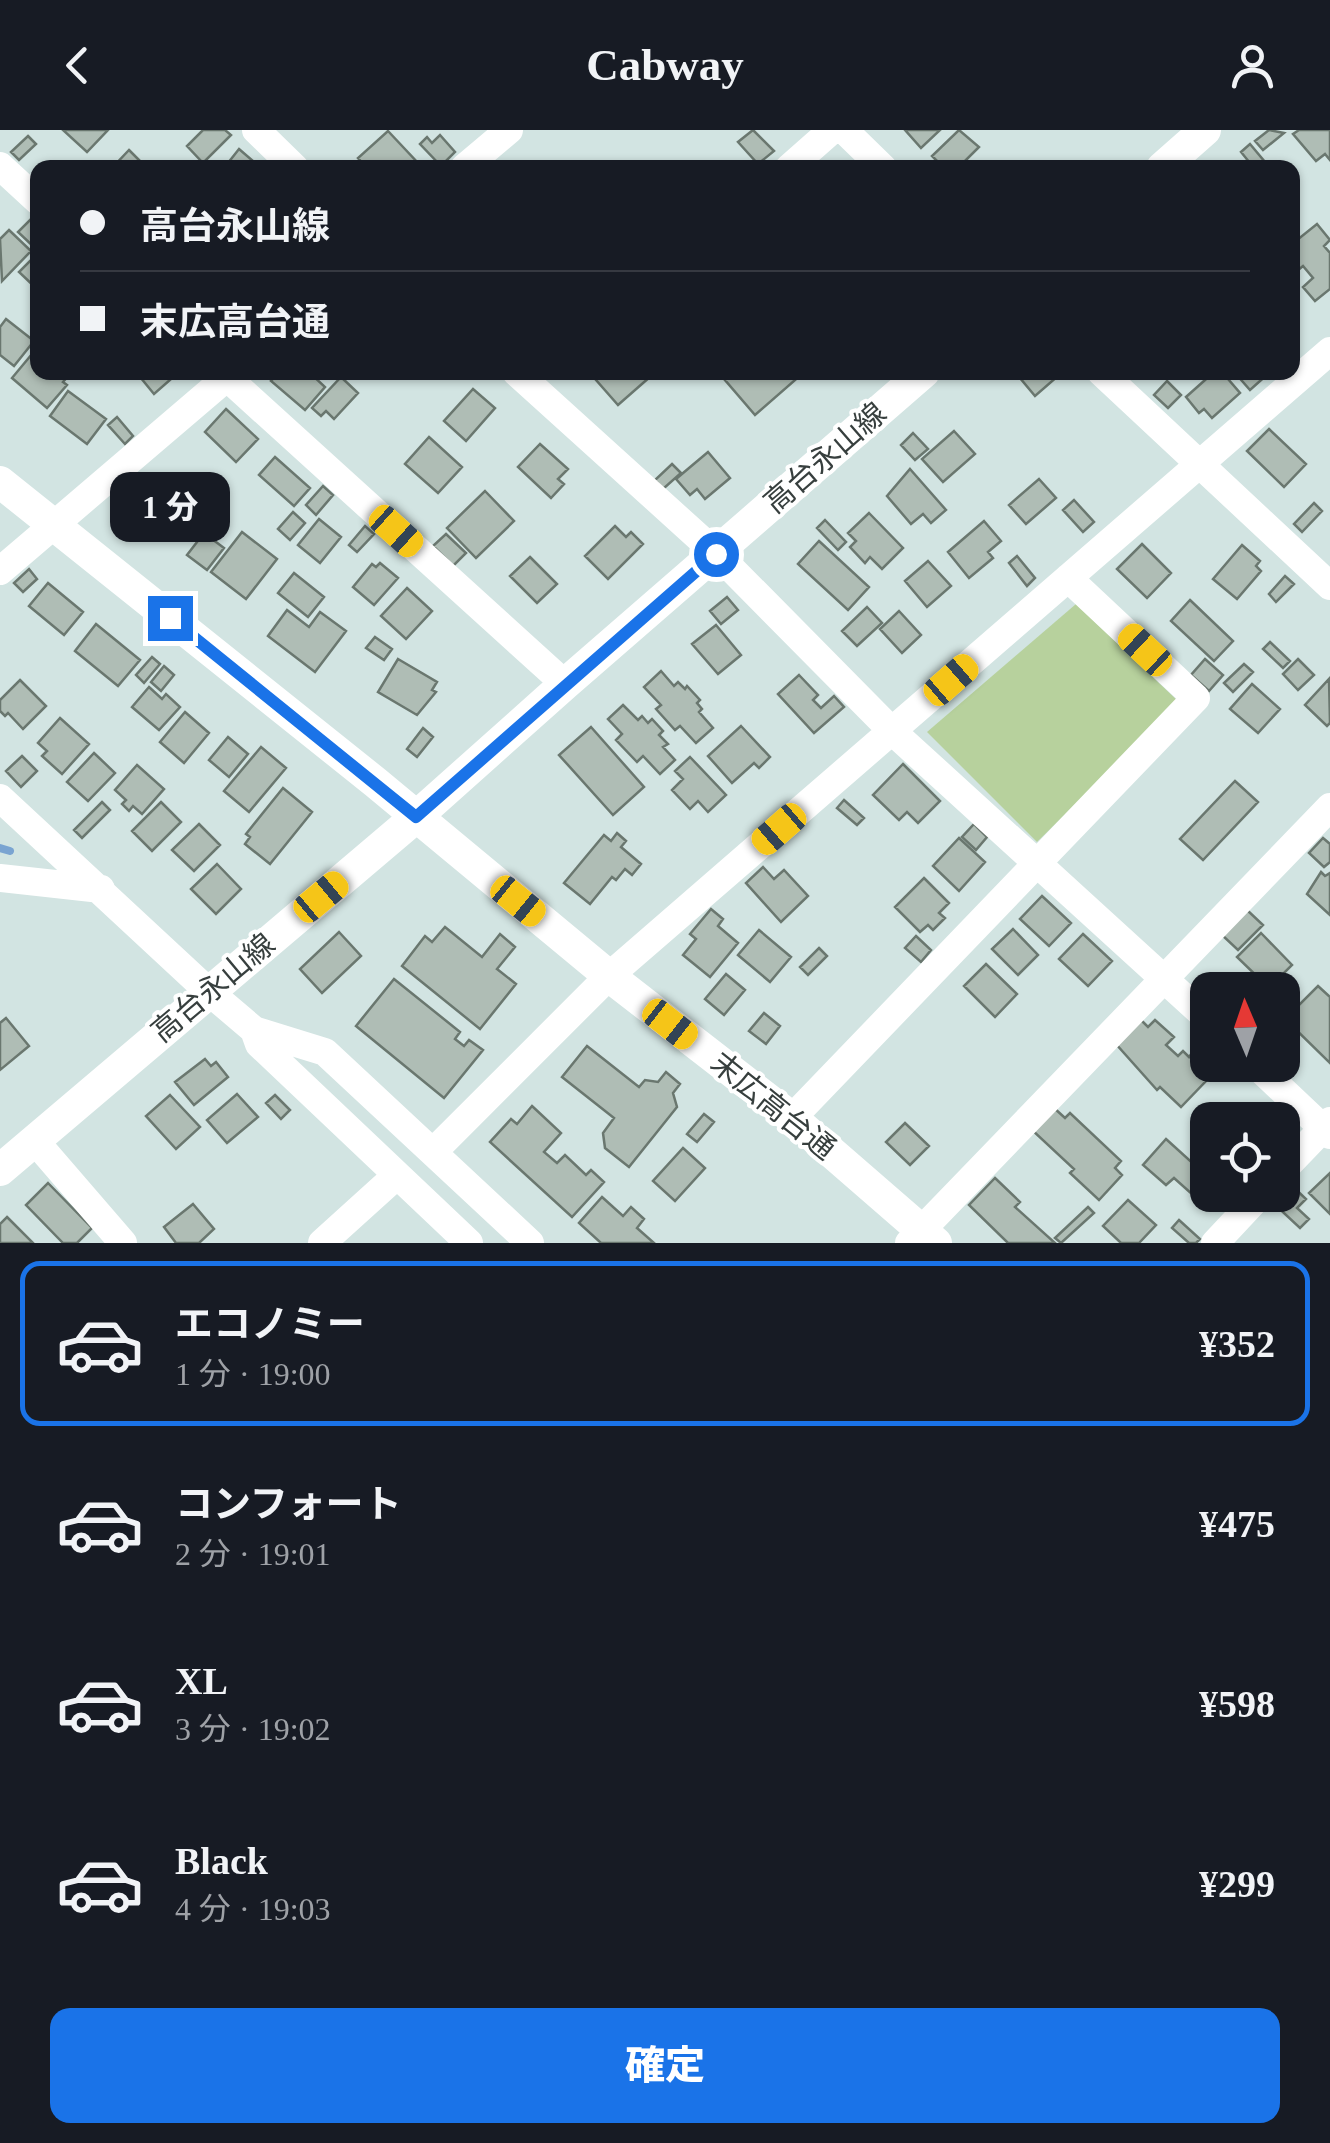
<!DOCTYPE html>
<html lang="ja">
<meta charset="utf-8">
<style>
:root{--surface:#171b24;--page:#242831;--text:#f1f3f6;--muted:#9ea1a6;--line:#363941;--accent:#1a73e8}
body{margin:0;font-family:"Times New Roman","Noto Sans JP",serif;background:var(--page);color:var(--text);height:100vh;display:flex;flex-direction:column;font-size:38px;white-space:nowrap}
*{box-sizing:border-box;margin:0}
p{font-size:32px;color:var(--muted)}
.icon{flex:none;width:55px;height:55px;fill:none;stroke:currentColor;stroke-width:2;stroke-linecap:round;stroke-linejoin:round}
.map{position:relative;height:1113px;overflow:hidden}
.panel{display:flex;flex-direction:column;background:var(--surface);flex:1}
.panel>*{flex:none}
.top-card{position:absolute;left:30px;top:30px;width:1270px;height:220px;border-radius:20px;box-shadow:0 2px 8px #0004;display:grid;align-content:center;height:220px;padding:0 50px;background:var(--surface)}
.needle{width:65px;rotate:358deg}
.buttons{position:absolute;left:1190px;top:842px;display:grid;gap:20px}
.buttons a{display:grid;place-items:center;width:110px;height:110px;border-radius:20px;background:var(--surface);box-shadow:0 2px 8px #0004;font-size:50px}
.end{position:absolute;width:45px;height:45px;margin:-22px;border:12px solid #1a73e8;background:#fff;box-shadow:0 0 0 5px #fff}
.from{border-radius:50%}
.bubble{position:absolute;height:70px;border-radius:20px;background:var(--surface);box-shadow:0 2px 8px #0004;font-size:32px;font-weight:800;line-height:70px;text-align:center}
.car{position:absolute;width:30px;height:60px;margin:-30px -15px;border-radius:12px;box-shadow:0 0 8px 2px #0007;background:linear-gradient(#f5c518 24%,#345 0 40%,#f5c518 0 76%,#345 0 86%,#f5c518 0)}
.top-card b{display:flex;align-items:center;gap:35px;height:95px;font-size:38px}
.top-card b+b{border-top:2px solid var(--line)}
.top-card i{width:25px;height:25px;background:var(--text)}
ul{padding:18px 0 0;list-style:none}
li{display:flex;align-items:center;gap:30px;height:165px;margin:0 20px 15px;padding:0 30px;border:5px solid transparent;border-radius:20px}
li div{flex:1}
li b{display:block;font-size:38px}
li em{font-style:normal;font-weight:800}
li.active{border-color:var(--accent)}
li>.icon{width:90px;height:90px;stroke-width:1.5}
.primary-button{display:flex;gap:20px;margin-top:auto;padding:20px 50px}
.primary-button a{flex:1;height:115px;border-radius:20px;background:var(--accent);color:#fff;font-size:40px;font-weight:800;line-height:115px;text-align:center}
header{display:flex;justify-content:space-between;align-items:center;height:130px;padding:0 50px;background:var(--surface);font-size:45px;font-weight:800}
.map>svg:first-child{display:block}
</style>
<header><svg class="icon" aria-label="back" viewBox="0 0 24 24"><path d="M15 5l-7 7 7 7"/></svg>Cabway<svg class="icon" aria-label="person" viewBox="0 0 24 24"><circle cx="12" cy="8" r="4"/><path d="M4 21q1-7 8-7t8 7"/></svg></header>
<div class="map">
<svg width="1330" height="1113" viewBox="0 0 1330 1113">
<rect width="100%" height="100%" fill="#d2e4e2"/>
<!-- green -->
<path fill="#b7d19d" d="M 1076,474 L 1179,572 L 1037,712 L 927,602 Z"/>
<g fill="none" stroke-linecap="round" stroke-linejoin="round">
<!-- stream -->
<path stroke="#7aa4d1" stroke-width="8" d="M 0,718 L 10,721"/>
</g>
<!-- building -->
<path fill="#afbdb5" stroke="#6a776f" stroke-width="2.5" d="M 63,0 L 108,0 L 87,22 Z
M 203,0 L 225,0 L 231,5 L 203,33 L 187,16 Z
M 753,0 L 774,21 L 758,34 L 738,12 Z
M 905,0 L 940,0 L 921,18 Z
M 959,0 L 979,17 L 958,38 L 944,38 L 932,26 Z
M 1269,0 L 1284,3 L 1263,20 L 1255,11 Z
M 1299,0 L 1330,0 L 1330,30 L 1325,24 L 1316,31 L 1293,4 Z
M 388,1 L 418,33 L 413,38 L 367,38 L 358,28 Z
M 440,5 L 455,22 L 441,36 L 420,14 L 427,7 L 432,13 Z
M 28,6 L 36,14 L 19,30 L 11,22 Z
M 1250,14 L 1265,32 L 1259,38 L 1254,38 L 1241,22 Z
M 239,19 L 261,38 L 224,38 Z
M 129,20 L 147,38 L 112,38 Z
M 35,85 L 38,88 L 35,118 L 18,102 Z
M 1317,94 L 1330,110 L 1324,116 L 1330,123 L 1330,159 L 1315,171 L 1303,157 L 1313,148 L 1303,136 L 1292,145 L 1292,114 Z
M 9,100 L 31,121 L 2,151 L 0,109 Z
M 38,123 L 38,160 L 19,142 Z
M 6,189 L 34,211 L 14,236 L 0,225 L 0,197 Z
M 37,218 L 38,242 L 69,245 L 63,252 L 67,255 L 47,278 L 12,248 Z
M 136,242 L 179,242 L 154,264 Z
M 279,242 L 309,242 L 325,257 L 305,280 L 271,251 Z
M 589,242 L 648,242 L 651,246 L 618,275 Z
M 734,242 L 801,242 L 802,244 L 755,285 L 725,250 Z
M 1015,242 L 1054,242 L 1058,246 L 1035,266 Z
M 1214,242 L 1222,242 L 1240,263 L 1212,288 L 1204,279 L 1199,283 L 1186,267 Z
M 1237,242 L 1270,242 L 1250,260 L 1236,244 Z
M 341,247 L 358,263 L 334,289 L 326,281 L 321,286 L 312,278 Z
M 1167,251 L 1181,265 L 1168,278 L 1154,265 Z
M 473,259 L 495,278 L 466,311 L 444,291 Z
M 68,261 L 106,289 L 87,314 L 50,286 Z
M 226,279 L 258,309 L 236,332 L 205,302 Z
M 117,287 L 133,306 L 125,314 L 108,295 Z
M 1269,299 L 1306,334 L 1284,357 L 1247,321 Z
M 954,301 L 975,324 L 943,352 L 922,329 Z
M 913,303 L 928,319 L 915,330 L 901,315 Z
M 429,307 L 462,337 L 438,363 L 405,334 Z
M 540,314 L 568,339 L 558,349 L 564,354 L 551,368 L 518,337 Z
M 708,322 L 730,348 L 705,369 L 697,359 L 690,365 L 676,349 Z
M 275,327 L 310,358 L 294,376 L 259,345 Z
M 672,334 L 681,343 L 663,359 L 655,350 Z
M 910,339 L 946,380 L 931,393 L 923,384 L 911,394 L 887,366 Z
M 1039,349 L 1056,368 L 1026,394 L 1009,375 Z
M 190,351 L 213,370 L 183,405 L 161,386 Z
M 323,356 L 333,365 L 316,385 L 306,375 Z
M 485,361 L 514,391 L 476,428 L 447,398 Z
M 1074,370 L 1094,392 L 1083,402 L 1063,380 Z
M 1314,373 L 1322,381 L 1302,402 L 1294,394 Z
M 293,382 L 305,393 L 290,410 L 278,399 Z
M 869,383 L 903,418 L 882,439 L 870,427 L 865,433 L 850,417 L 856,411 L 848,403 Z
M 319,389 L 341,407 L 320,433 L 298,415 Z
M 825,390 L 846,412 L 838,420 L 817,398 Z
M 984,391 L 1001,411 L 988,422 L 993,428 L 969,448 L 948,422 Z
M 365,396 L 374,404 L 357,422 L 349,415 Z
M 615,396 L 626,407 L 631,402 L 643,414 L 608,449 L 585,426 Z
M 242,402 L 277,429 L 246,469 L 211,442 Z
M 204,403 L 224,418 L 207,440 L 187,425 Z
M 446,404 L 466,423 L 453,436 L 433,416 Z
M 819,411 L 869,457 L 848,480 L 798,434 Z
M 1142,414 L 1171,443 L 1147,468 L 1117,439 Z
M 1242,415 L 1260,431 L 1256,436 L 1261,441 L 1237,469 L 1213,449 Z
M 1017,426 L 1035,448 L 1027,456 L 1009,433 Z
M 530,427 L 557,454 L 537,473 L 510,446 Z
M 928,431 L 951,456 L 927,477 L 905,451 Z
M 380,433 L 398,448 L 374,475 L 353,457 L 372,434 L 376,437 Z
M 29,439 L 37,449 L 23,462 L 14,453 Z
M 294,443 L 324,467 L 308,487 L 278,463 Z
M 1285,446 L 1294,454 L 1276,472 L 1269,464 Z
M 48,453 L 83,482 L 64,505 L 29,476 Z
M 407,458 L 432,481 L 406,509 L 381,486 Z
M 727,467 L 738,480 L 721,494 L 710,481 Z
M 1190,470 L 1233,511 L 1214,531 L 1171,491 Z
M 867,477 L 882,493 L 857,516 L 842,501 Z
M 287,480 L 309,497 L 320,482 L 346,501 L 315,542 L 268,506 Z
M 899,481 L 921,505 L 902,523 L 880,499 Z
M 96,494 L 140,530 L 118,556 L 75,521 Z
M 716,495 L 741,525 L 718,544 L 692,514 Z
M 375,507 L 392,519 L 384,530 L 366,518 Z
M 1270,512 L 1290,531 L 1283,538 L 1263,519 Z
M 152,527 L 160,534 L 144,553 L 136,545 Z
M 398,529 L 437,552 L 432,560 L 436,562 L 417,585 L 378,562 Z
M 1205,529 L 1223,545 L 1209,561 L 1191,545 Z
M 1298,529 L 1314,545 L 1298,560 L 1283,544 Z
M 1244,534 L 1253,542 L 1233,562 L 1224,553 Z
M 164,536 L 174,545 L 161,561 L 151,552 Z
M 661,541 L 674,556 L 678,552 L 685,559 L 687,556 L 700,570 L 697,573 L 702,579 L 699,582 L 713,598 L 696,613 L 680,596 L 675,600 L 656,579 L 661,575 L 644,557 Z
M 799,545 L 818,565 L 813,570 L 821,578 L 834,566 L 844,577 L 814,603 L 778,564 Z
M 1329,549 L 1330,593 L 1327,596 L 1305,575 Z
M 20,550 L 46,576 L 23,599 L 8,583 L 5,586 L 0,581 L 0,570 Z
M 1252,554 L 1280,579 L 1258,603 L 1230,579 Z
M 149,557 L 162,569 L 166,564 L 180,577 L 159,600 L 132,577 Z
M 623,575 L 638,590 L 642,586 L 648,593 L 652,589 L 663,601 L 659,605 L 668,614 L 663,617 L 675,630 L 660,644 L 643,626 L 637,632 L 616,610 L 622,604 L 608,589 Z
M 185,582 L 209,603 L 184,633 L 160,612 Z
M 60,588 L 89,614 L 62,644 L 42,626 L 47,621 L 38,613 Z
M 741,596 L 770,627 L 759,638 L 754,633 L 732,653 L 708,626 Z
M 591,597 L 644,657 L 613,685 L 559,625 Z
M 423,598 L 433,607 L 417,627 L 407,619 Z
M 228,607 L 248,624 L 229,647 L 209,630 Z
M 261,617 L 286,638 L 249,682 L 224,661 Z
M 94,623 L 115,643 L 88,671 L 67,652 Z
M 22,626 L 37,641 L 21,657 L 6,641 Z
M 690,627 L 726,665 L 708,682 L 698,671 L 690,679 L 672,660 L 683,649 L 675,641 Z
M 903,634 L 940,671 L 918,693 L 907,682 L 899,690 L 873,665 Z
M 137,635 L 164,659 L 142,684 L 133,676 L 129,681 L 122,674 L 126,670 L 115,660 Z
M 1235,651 L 1258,672 L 1203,730 L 1180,709 Z
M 283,658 L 312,682 L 270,734 L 245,714 L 250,707 L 246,704 Z
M 844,670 L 864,688 L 857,695 L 837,678 Z
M 102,672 L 110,680 L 82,708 L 74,700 Z
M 161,672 L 181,692 L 152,721 L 132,701 Z
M 199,694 L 220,715 L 194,741 L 172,720 Z
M 974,694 L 987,707 L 976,720 L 962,707 Z
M 617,703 L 626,711 L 621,717 L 641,734 L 632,745 L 625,739 L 616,750 L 612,747 L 590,774 L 564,753 L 604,705 L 611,711 Z
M 959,708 L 985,732 L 959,761 L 933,736 Z
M 1323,708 L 1330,714 L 1330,732 L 1324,737 L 1309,723 Z
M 217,734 L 241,759 L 216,784 L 191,759 Z
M 763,737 L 774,749 L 784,740 L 808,766 L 781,792 L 746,753 Z
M 1321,742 L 1325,746 L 1330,743 L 1330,785 L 1307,764 Z
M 924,748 L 949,773 L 939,783 L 945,788 L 933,800 L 928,795 L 920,802 L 895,777 Z
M 1042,766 L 1071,793 L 1049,816 L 1020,789 Z
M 711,779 L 723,789 L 718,796 L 738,813 L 710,847 L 683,825 L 696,809 L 690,804 Z
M 1247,780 L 1263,795 L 1238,820 L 1222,805 Z
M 445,797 L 482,827 L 500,804 L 515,817 L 497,839 L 516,854 L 480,899 L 402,836 L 425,806 L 432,812 Z
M 1013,799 L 1038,825 L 1018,845 L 992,819 Z
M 759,800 L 791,827 L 770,852 L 738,825 Z
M 339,802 L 361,826 L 322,863 L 300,839 Z
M 1261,803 L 1292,835 L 1269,858 L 1237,827 Z
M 1083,804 L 1112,831 L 1088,856 L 1059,829 Z
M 916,806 L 931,820 L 921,832 L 905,818 Z
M 819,818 L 827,826 L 808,845 L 800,837 Z
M 986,834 L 1017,864 L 995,887 L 964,856 Z
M 726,844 L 745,860 L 724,885 L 705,869 Z
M 394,849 L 460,902 L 455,909 L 464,916 L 469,910 L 483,920 L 444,968 L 356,896 Z
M 1318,856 L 1330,867 L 1330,933 L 1285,889 Z
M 764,883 L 780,896 L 766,914 L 749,901 Z
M 6,888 L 29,916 L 0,940 L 0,893 Z
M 1140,889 L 1148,897 L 1155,890 L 1174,907 L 1166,915 L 1178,926 L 1183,921 L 1189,927 L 1192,923 L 1205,935 L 1198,943 L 1206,951 L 1181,977 L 1160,957 L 1157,960 L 1116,914 Z
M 587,916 L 639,957 L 645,950 L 658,952 L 666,942 L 680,954 L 673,963 L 677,977 L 629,1037 L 605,1018 L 603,1003 L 614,988 L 562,947 Z
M 205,929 L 211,936 L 216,932 L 228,947 L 194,975 L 175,952 Z
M 237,964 L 258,987 L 227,1013 L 207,990 Z
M 170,965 L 200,997 L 176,1019 L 146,986 Z
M 275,965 L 290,980 L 281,989 L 266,973 Z
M 532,976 L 561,1003 L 544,1022 L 557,1033 L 565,1025 L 586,1045 L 591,1040 L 604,1052 L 572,1087 L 490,1012 L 511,989 L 517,994 Z
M 1053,977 L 1065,988 L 1070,983 L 1121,1031 L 1115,1038 L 1122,1045 L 1099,1070 L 1070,1043 L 1074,1039 L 1032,1000 Z
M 704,984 L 714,992 L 697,1012 L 687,1004 Z
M 905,993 L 929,1016 L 910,1035 L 886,1012 Z
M 1166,1009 L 1208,1047 L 1193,1065 L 1174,1048 L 1166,1055 L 1143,1035 Z
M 683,1018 L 705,1038 L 675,1071 L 653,1051 Z
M 1330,1043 L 1330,1084 L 1309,1063 Z
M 995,1048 L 1020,1072 L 1015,1077 L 1055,1113 L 1008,1113 L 969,1075 Z
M 48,1053 L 92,1098 L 77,1113 L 63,1113 L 26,1075 Z
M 1289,1053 L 1306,1069 L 1297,1078 L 1309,1089 L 1300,1098 L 1272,1072 L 1282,1065 Z
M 602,1067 L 623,1086 L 631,1077 L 644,1089 L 637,1098 L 654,1113 L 601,1113 L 579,1093 Z
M 1128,1070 L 1156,1095 L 1139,1113 L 1121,1113 L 1103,1096 Z
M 193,1074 L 214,1099 L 199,1113 L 176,1113 L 164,1097 Z
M 1088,1077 L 1094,1083 L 1061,1113 L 1055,1108 Z
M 7,1087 L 33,1113 L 0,1113 L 0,1094 Z
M 1179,1090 L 1200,1109 L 1196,1113 L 1189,1113 L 1172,1098 Z"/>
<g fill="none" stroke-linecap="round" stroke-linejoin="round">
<!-- minor -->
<path stroke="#fff" stroke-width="28" d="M 256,0 L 295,38
M 844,0 L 883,38
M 0,36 L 38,71
M 464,38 L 509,0
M 789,38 L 832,0
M 221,242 L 565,554
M 516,242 L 716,423 L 892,601 L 1208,889
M 1101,242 L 1330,456
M 0,441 L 233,242
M 0,668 L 208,861 L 254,900 L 325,922 L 530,1113
M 0,748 L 101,759
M 254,900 L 259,914 L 469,1113
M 1256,935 L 1330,1005
M 792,988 L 1196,568 L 1068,448
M 35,1011 L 123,1113
M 433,1022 L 609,846 L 1330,221
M 1282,1041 L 1330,991
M 322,1113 L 396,1046
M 909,1113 L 1330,677
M 1215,1113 L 1260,1065"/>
<!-- tertiary -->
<path stroke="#fff" stroke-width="32" d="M 1162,38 L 1205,0
M 0,352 L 375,652 L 609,846 L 792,988 L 936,1113
M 0,1040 L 416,687 L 565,554 L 924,242"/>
</g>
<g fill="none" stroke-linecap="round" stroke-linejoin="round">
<!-- route -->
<path stroke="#1a73e8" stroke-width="12" d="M 170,488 L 416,687 L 716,424"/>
</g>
<g text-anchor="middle" stroke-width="8" stroke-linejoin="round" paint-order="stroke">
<!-- street labels -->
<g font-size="30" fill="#373f3e" stroke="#fff">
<text transform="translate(825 328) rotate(-41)" y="10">高台永山線</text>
<text transform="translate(213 858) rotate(-40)" y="10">高台永山線</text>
<text transform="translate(773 976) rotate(39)" y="10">末広高台通</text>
</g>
</g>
</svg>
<div class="buttons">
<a><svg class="needle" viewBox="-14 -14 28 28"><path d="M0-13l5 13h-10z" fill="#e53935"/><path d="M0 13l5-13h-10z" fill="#9ea1a6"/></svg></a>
<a><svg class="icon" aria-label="locate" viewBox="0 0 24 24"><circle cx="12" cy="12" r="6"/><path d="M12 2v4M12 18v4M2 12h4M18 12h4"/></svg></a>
</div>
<i class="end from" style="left:716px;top:424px"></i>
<i class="end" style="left:170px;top:488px"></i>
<div class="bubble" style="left:110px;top:342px;width:120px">1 分</div>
<i class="car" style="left:396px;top:401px;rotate:132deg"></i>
<i class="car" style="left:1145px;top:520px;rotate:313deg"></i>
<i class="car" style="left:951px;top:550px;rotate:49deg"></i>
<i class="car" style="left:779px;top:699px;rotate:229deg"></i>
<i class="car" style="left:321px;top:767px;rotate:50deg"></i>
<i class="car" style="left:518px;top:771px;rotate:129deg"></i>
<i class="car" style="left:670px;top:894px;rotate:128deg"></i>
<div class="top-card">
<b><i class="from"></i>高台永山線</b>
<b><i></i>末広高台通</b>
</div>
</div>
<section class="panel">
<ul>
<li class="active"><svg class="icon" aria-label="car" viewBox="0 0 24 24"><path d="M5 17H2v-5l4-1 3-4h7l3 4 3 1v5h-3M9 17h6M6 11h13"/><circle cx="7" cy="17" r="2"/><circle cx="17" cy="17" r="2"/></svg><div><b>エコノミー</b><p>1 分 · 19:00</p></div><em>¥352</em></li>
<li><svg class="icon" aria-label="car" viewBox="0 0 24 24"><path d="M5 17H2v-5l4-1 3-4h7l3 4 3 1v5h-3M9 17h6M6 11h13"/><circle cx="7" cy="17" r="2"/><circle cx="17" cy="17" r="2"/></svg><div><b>コンフォート</b><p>2 分 · 19:01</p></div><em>¥475</em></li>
<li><svg class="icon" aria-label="car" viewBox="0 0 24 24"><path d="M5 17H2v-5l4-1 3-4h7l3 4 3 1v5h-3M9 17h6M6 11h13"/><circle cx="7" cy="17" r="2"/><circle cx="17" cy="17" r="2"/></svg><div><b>XL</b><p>3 分 · 19:02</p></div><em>¥598</em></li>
<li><svg class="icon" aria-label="car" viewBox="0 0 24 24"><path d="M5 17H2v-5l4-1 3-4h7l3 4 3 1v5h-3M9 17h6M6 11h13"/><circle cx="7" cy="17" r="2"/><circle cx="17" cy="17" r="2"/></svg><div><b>Black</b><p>4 分 · 19:03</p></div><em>¥299</em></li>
</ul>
<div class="primary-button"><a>確定</a></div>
</section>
